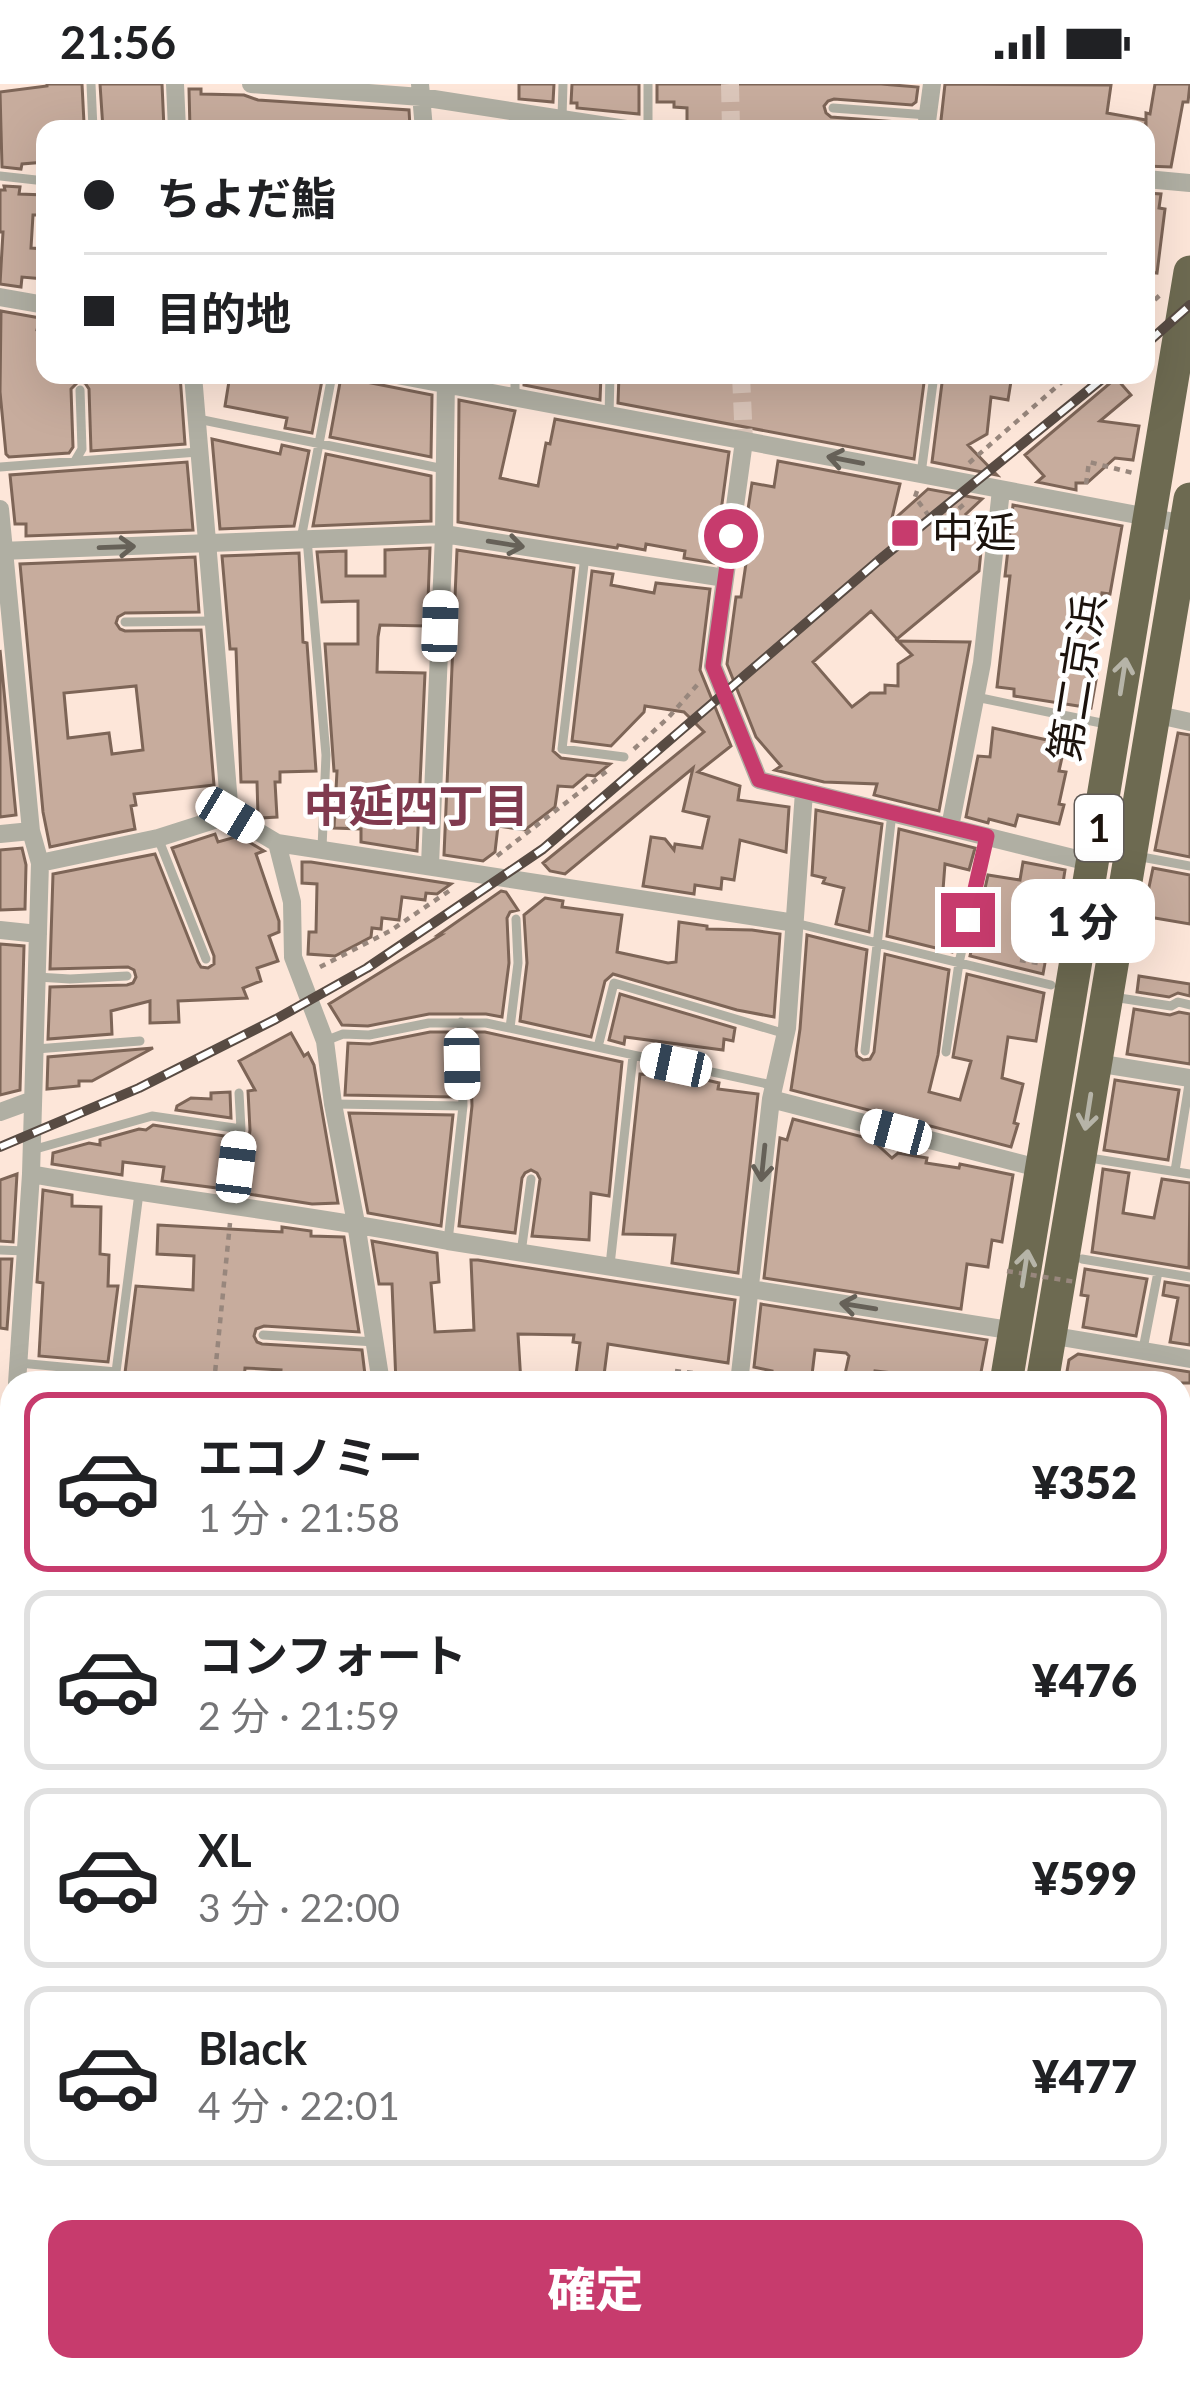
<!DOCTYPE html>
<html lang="ja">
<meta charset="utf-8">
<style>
:root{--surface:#fff;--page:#f6f6f6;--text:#202124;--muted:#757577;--line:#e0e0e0;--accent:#c73b6d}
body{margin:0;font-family:Lato,"Noto Sans JP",sans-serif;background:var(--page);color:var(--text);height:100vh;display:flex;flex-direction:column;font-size:45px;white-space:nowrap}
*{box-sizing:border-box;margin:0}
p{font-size:39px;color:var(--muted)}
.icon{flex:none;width:66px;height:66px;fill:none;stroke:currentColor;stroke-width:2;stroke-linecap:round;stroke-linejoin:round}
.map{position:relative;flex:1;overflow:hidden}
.drawer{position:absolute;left:0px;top:1287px;width:1191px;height:1011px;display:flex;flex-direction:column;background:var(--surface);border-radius:36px 36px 0 0;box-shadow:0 12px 48px #0002}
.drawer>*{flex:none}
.hud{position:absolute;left:36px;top:36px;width:1119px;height:264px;border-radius:24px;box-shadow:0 12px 48px #0002;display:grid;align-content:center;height:264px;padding:0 48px;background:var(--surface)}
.end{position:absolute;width:54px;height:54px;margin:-27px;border:15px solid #c73b6d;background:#fff;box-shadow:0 0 0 6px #fff}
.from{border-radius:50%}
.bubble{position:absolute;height:84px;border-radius:24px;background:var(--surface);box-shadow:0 12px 48px #0002;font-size:39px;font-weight:800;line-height:84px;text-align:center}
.car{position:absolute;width:36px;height:72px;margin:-36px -18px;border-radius:15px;box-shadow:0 0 9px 3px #0007;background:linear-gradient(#fff 24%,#345 0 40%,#fff 0 76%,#345 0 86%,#fff 0)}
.hud b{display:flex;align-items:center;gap:42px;height:114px;font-size:45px}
.hud b+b{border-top:3px solid var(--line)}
.hud i{width:30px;height:30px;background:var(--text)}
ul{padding:21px 0 0;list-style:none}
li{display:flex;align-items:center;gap:36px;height:180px;margin:0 24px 18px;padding:0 24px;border:6px solid var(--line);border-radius:24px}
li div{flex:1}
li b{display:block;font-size:45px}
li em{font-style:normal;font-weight:800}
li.active{border-color:var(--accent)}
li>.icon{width:108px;height:108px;stroke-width:1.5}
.primary-button{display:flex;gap:24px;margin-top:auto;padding:24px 48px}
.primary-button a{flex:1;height:138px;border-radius:24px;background:var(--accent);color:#fff;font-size:48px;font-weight:800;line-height:138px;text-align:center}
.status{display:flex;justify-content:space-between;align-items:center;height:84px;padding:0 60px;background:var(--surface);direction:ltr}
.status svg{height:33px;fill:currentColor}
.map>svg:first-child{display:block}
</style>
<div class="status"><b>21:56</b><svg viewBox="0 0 49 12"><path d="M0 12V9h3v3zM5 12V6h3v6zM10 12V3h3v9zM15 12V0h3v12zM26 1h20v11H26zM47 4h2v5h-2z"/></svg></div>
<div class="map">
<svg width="1190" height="2297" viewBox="0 0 1190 2297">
<rect width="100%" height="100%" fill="#fde6d9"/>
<!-- building -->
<path fill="#c7ac9d" stroke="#7d6557" stroke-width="3" fill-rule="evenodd" d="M 47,0 L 82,0 L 84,39 L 45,45 L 45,78 L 22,80 L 21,85 L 2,83 L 0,8 L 47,2 Z
M 100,0 L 162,0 L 164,45 L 103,45 Z
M 519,0 L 554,0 L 553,18 L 519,15 Z
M 572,0 L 639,0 L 639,30 L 577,24 L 577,19 L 571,19 Z
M 657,0 L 881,0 L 918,3 L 916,18 L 912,21 L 834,15 L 828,17 L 824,22 L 826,29 L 831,33 L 897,38 L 897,45 L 687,45 L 687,24 L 674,23 L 674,18 L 657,18 Z
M 945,0 L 1111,1 L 1107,29 L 1146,36 L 1145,45 L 940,45 Z
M 1155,0 L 1190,0 L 1188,18 L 1183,18 L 1171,83 L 1146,82 L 1146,29 L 1150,30 Z
M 189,5 L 201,5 L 201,10 L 244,11 L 258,16 L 409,26 L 410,43 L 275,45 L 275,40 L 228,39 L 228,45 L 190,45 Z
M 4,102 L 20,103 L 19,110 L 45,111 L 45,131 L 33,131 L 31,164 L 45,165 L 45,195 L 22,193 L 21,203 L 0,200 L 3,148 L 0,148 L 0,106 L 5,106 Z
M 1146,109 L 1161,110 L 1159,124 L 1165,125 L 1157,189 L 1146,188 Z
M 1,227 L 40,234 L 37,246 L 45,248 L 45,291 L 180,291 L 185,360 L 91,367 L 89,305 L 85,299 L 79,297 L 71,305 L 73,363 L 69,369 L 9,373 L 6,370 L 0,308 Z
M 230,291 L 323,291 L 312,349 L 285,344 L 287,334 L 225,322 Z
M 524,291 L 601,291 L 600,316 L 524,301 Z
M 619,291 L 667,291 L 746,297 L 747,291 L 925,291 L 914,375 L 618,319 Z
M 943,291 L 1012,291 L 1008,316 L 991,313 L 987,350 L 968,361 L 997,391 L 932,378 Z
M 341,293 L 432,311 L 431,373 L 330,353 Z
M 1116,294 L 1131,311 L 1100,337 L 1139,342 L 1133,376 L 1115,374 L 1087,399 L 1076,399 L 1076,406 L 1037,398 L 1044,392 L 1025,371 Z
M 459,316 L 515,327 L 500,394 L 538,402 L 546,359 L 550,360 L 555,335 L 729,368 L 714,479 L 684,474 L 685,467 L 646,460 L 645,466 L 618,461 L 617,464 L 458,438 Z
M 212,355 L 280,370 L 282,361 L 309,367 L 294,442 L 220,445 Z
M 326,370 L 431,392 L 431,437 L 313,442 Z
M 778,377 L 900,400 L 891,438 L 928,405 L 982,415 L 966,430 L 983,447 L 979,487 L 897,555 L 871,527 L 813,578 L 852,623 L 870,609 L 885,609 L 885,601 L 898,602 L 898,580 L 912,571 L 898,557 L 970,558 L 939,727 L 874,711 L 877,700 L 824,698 L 775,686 L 781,682 L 756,653 L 727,580 L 736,513 L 741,513 L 751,446 L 745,445 L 752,399 L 774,403 Z
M 187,378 L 193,446 L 26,452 L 26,440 L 15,440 L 10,391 Z
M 1013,421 L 1122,442 L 1110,510 L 1102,509 L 1089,590 L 1097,591 L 1091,624 L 1014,612 L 1014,605 L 997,603 L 1010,492 L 1005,492 Z
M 430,464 L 427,542 L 380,541 L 378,553 L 377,588 L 425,589 L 417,767 L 361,758 L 361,745 L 334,744 L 337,687 L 334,687 L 325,560 L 358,560 L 358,517 L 322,518 L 317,468 L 346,467 L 346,492 L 385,492 L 385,466 Z
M 457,466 L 574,484 L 553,667 L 561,674 L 610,680 L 595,692 L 587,691 L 573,703 L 558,702 L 555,723 L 525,746 L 498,742 L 495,768 L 483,777 L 444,771 Z
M 299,469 L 303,558 L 307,559 L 316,687 L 280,688 L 280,698 L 275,698 L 277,733 L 261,734 L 258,732 L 257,698 L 241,698 L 236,565 L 230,565 L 222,472 Z
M 195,473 L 199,528 L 125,529 L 118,533 L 116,539 L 120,545 L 125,547 L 201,546 L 214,701 L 134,710 L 136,721 L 131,722 L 135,745 L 50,763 L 43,728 L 20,480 ZM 136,602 L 143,666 L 112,670 L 109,649 L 68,654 L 64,609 Z
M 592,487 L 613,490 L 611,501 L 654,509 L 656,499 L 710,505 L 700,586 L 731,662 L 698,688 L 740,702 L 738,716 L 789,723 L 786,768 L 740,756 L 734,796 L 722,794 L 721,805 L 695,801 L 694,810 L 643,802 L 651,753 L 665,755 L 674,766 L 675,760 L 702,764 L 709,733 L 683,727 L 693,684 L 565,790 L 550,787 L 543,779 L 704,648 L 684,628 L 645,622 L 644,628 L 611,662 L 572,657 Z
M 0,566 L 16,731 L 0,733 Z
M 993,644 L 1065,660 L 1059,687 L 1066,688 L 1059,720 L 1064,721 L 1059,740 L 1018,731 L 1015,742 L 989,735 L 988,739 L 966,733 L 978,672 L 990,673 Z
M 1178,649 L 1190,651 L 1190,773 L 1155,766 Z
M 816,726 L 882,740 L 869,848 L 836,840 L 844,804 L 823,799 L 825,794 L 812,791 Z
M 899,745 L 975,764 L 969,786 L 945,780 L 941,832 L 959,837 L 952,868 L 887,852 Z
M 215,750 L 218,758 L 239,752 L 264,767 L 256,770 L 279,837 L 279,848 L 269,852 L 278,877 L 257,884 L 261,897 L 243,904 L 247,914 L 178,917 L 179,938 L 150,939 L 150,917 L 111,927 L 112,950 L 48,955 L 50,903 L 127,901 L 133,899 L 136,893 L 134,886 L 128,883 L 50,885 L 53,790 L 155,770 L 198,878 L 201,883 L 208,884 L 214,880 L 214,872 L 172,764 Z
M 22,764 L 26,781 L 25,825 L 0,826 L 0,766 Z
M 302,778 L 311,778 L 451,800 L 437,810 L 426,809 L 425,816 L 402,813 L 399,836 L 382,834 L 381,845 L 372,844 L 371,853 L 335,872 L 308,870 L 309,848 L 316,848 L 317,800 L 302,799 Z
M 1023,778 L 1065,786 L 1055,851 L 1050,851 L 1043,890 L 970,872 L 988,791 L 1020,796 Z
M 1153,784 L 1190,791 L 1190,840 L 1143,832 Z
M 501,807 L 506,808 L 518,826 L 510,828 L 507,834 L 509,879 L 502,933 L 486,930 L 429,930 L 368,942 L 342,941 L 329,920 L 441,851 L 438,851 Z
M 545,814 L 563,817 L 562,823 L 622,831 L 617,868 L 668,879 L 676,878 L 679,838 L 707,842 L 707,845 L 752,846 L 780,850 L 774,933 L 737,926 L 613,890 L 605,897 L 591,953 L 520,937 L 527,879 L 524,831 Z
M 807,851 L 867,866 L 856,966 L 857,972 L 863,976 L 870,975 L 874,968 L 885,870 L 949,886 L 938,971 L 929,1008 L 960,1016 L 971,977 L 953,973 L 967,890 L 1044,909 L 1036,957 L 1008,953 L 1002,994 L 1023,1000 L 1014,1039 L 1018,1040 L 1011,1063 L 791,1006 L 800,945 Z
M 0,860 L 24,862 L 20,1006 L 0,1011 Z
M 1139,892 L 1190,900 L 1190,912 L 1178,909 L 1169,913 L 1137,908 Z
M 620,910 L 735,944 L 733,957 L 724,955 L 723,966 L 625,953 L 624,960 L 609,956 Z
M 1134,925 L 1170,931 L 1179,928 L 1190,930 L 1190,980 L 1127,970 Z
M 430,948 L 452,948 L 454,1013 L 345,1011 L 348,959 L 370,960 Z
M 470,948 L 485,948 L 622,978 L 609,1112 L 591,1109 L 589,1156 L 532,1152 L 540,1095 L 537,1089 L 531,1086 L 525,1089 L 522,1094 L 515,1149 L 459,1142 L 472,1022 Z
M 291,949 L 304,972 L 308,969 L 314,981 L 338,1119 L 312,1120 L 242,1109 L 250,1046 L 248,1007 L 255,1006 L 239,977 Z
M 153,964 L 92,997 L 79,997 L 79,1002 L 47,1005 L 48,973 Z
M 640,990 L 698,994 L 719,999 L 718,1005 L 758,1010 L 738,1189 L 672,1179 L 675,1151 L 623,1150 Z
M 1115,996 L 1179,1006 L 1168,1076 L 1104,1066 Z
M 230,1008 L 231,1034 L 176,1026 L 177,1022 L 191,1014 L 211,1015 L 211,1009 Z
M 349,1029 L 453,1031 L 441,1142 L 368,1129 Z
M 793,1035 L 871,1055 L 892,1074 L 898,1069 L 927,1074 L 926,1079 L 959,1084 L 960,1080 L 1013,1091 L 1002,1158 L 992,1156 L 988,1183 L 967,1180 L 961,1225 L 764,1194 L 780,1054 L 787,1056 Z
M 153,1041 L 231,1053 L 225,1105 L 162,1097 L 164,1083 L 123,1078 L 122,1091 L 52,1080 L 53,1069 L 89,1059 L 100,1061 L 100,1056 L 139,1045 L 146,1046 Z
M 1103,1085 L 1129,1089 L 1123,1129 L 1154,1134 L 1162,1095 L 1190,1099 L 1189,1184 L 1092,1168 Z
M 17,1090 L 13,1158 L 0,1157 L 0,1096 Z
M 43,1106 L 72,1111 L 72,1122 L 101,1123 L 100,1170 L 109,1171 L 108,1202 L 118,1202 L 108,1278 L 39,1272 L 43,1199 L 37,1198 Z
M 158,1141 L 282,1148 L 282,1143 L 311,1147 L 311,1152 L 344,1153 L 359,1248 L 264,1242 L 256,1245 L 254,1252 L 257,1258 L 262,1260 L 362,1266 L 366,1299 L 280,1299 L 281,1286 L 245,1284 L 244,1297 L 197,1295 L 197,1299 L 37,1299 L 38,1290 L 121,1296 L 125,1289 L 136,1202 L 193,1206 L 194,1172 L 157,1170 Z
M 372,1157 L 437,1169 L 439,1198 L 431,1199 L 435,1248 L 474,1246 L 471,1176 L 478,1176 L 735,1216 L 728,1279 L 608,1260 L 603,1299 L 575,1299 L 580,1259 L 573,1258 L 574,1251 L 518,1250 L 521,1299 L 396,1299 L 392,1200 L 379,1200 Z
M 0,1175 L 12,1175 L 7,1245 L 0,1244 Z
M 1085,1185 L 1147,1195 L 1136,1252 L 1083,1243 L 1088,1212 L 1081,1211 Z
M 1165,1198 L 1190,1202 L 1190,1261 L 1170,1258 L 1178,1214 L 1163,1211 Z
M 761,1220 L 987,1256 L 979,1299 L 920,1299 L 920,1292 L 875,1287 L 873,1299 L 843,1299 L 849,1272 L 846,1269 L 815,1266 L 811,1299 L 771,1297 L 772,1287 L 754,1283 Z
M 1078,1270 L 1190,1288 L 1190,1299 L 1065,1299 L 1069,1276 Z"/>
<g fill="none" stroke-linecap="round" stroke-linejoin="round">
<!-- street-tunnel -->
<path stroke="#dbc6ba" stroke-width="18" stroke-dasharray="18 9" stroke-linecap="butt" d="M 730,0 L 731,45
M 741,291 L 744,357"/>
<!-- path -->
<path stroke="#98877d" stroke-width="4.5" stroke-dasharray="6 6" stroke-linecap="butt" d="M 1146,224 L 1160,211
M 969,379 L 1070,291
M 1086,400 L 1089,378 L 1133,389
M 917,407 L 915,413 L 937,443 L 968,417
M 912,453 L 932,436
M 634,665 L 668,634 L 698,600
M 497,772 L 607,687
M 1020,876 L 1044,880
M 320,883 L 390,847 L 449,807
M 675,1287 L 722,1292
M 127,1289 L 211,1299
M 214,1299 L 230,1139"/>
<!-- lane -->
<path stroke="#b0afa3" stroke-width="9" d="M 91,0 L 93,45
M 648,0 L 648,45
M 833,24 L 928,31
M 562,34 L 563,0
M 0,92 L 45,97
M 515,291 L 515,314
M 609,332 L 610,291
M 198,335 L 444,385
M 75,377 L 82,365 L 80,306
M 0,383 L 198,368
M 921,390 L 934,291
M 301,455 L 332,291
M 307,455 L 326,671 L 322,764
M 585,472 L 562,665 L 624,673
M 125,538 L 215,537
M 976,613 L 1106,640
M 158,754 L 206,875
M 1147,774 L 1190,782
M 795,839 L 1051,901
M 37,893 L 70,895 L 127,892
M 1113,913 L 1171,922 L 1178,918 L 1190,921
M 510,944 L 518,879 L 516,835
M 325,957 L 343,950 L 369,951 L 429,939 L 486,939 L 772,1001
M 598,963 L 614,899 L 786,950
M 36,965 L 140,957
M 865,967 L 892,729
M 946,968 L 959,879 L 987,752
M 333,1020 L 463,1022
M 32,1066 L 152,1032 L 241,1045
M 1096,1075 L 1190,1090
M 1175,1087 L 1190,994
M 232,1121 L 241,1045 L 239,1009
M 448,1157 L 463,1022 L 461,938
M 0,1166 L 25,1167
M 521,1169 L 531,1095
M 1082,1175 L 1190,1193
M 610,1181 L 633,972
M 263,1251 L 375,1258
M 1143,1265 L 1158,1188
M 19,1279 L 116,1288 L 139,1109
M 1179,1377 L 1185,1377 L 1179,1415
M 1179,1473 L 1190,1475
M 0,1606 L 12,1608
M 1179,1648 L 1190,1607"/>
<!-- street -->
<path stroke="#b0afa3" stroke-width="18" d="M 175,0 L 177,45
M 251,0 L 421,13 L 626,45
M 420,0 L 424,45
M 926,45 L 932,0
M 1146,95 L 1190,99
M 0,213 L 45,221
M 193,291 L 230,731 L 277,759 L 292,818 L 293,873 L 325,957 L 333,1020 L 356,1139 L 381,1299
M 397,291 L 1190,441
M 744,357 L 713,582 L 759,696 L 1093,779
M 0,425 L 31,747 L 40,779 L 31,1090 L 17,1299
M 0,467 L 444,450 L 725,494
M 1154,630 L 1190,638
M 950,743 L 982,579 L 1001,406
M 0,750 L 31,747
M 277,759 L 795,839
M 40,779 L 158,754 L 230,731
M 430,781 L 444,450 L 446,291
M 0,846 L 38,850
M 1096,979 L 1190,994
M 771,1015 L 1042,1085
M 0,1028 L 33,1016
M 31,1090 C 170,1115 310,1130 448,1157 L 1015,1247
M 1049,1251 L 1190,1275
M 739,1299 L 771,1015 L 787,944 L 804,708
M 8,1434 L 12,1373
M 0,1712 L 12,1715
M 0,1925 L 12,1927
M 1179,2034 L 1190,2006
M 1179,2107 L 1190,2113
M 0,2191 L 12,2192
M 167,2297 L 168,2286
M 311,2297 L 313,2286
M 477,2297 L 479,2286
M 597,2297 L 598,2286"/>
<!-- secondary -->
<path stroke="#94917f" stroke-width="27" d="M 0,1432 L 12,1435
M 1179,1676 L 1190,1678
M 1179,1943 L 1190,1945"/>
<!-- highway -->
<path stroke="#6d6a51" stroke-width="33" d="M 1006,1299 L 1190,188
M 1042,1299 L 1190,415
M 840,2297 L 842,2286
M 877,2297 L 879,2286"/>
<!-- rail casing -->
<g stroke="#584b43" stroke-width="10">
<path id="rail" d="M 1146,260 L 1190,221
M 0,1063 L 139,1004 L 276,935 L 367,884 L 543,765 L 878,477 L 1107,291"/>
</g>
<!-- rail -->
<use href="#rail" stroke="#fff" stroke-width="6" stroke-dasharray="18" stroke-linecap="butt"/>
<!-- path-bridge -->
<path stroke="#98877d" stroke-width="4.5" stroke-dasharray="6 6" stroke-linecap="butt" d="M 1007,1187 L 1076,1198"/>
</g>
<!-- one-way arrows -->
<defs><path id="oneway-shaft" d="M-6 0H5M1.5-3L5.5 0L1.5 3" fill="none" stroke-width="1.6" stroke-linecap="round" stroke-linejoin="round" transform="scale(3)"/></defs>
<g stroke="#666158">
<use href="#oneway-shaft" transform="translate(845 376) rotate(-169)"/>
<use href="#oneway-shaft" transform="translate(506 460) rotate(9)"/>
<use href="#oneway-shaft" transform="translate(117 463) rotate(-2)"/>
<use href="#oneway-shaft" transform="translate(763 1079) rotate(96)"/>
<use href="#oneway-shaft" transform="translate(858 1222) rotate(-171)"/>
</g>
<g stroke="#b6b4a8">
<use href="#oneway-shaft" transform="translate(1123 592) rotate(-81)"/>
<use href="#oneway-shaft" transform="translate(1088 1028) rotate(99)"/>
<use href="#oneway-shaft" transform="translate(1025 1184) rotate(-81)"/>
</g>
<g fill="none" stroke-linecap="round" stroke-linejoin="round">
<!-- route -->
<path stroke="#c73b6d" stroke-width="15" d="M 731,452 L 713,582 L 759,696 L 987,752 L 968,836"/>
</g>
<!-- markers -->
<rect fill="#c73b6d" stroke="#fff" stroke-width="4.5" x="890" y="434" width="30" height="30" rx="6"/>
<g text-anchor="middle" stroke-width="9" stroke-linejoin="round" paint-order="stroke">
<!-- shield labels -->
<rect fill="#fff" stroke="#605a56" stroke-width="3" x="1075" y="711" width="48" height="66" rx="9"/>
<g font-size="39" font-weight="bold" fill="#1c130d">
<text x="1099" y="758">1</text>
</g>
<!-- poi labels -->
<g font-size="42" fill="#1c130d" stroke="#fff" text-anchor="start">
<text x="932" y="464">中延</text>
</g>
<!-- street labels -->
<g font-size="42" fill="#1c130d" stroke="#fff">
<text transform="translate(1077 594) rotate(-81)" y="15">第二京浜</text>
</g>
<!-- neighbourhood labels -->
<g font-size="45" font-weight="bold" fill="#803a4f" stroke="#fff">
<text x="416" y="738">中延四丁目</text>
</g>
</g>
</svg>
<i class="end from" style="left:731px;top:452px"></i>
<i class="end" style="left:968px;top:836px"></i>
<div class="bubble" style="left:1011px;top:795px;width:144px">1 分</div>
<i class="car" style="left:440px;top:542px;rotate:2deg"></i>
<i class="car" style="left:230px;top:731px;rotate:121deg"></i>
<i class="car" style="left:462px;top:980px;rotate:179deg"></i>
<i class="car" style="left:676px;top:981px;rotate:282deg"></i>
<i class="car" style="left:896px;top:1048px;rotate:285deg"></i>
<i class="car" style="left:236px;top:1083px;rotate:7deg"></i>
<div class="hud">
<b><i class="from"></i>ちよだ鮨</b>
<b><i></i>目的地</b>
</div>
<section class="drawer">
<ul>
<li class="active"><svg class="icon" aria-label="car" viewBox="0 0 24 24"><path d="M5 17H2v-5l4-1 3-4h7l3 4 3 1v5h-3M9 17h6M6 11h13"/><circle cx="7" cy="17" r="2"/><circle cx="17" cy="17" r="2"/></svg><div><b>エコノミー</b><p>1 分 · 21:58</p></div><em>¥352</em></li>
<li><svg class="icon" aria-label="car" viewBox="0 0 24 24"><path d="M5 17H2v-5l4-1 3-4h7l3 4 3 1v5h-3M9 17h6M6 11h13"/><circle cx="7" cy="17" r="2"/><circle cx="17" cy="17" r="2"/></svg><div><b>コンフォート</b><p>2 分 · 21:59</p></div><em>¥476</em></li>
<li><svg class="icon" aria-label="car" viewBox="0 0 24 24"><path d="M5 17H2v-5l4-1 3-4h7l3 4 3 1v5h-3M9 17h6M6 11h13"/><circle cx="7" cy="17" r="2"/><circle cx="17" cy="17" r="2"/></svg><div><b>XL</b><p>3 分 · 22:00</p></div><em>¥599</em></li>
<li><svg class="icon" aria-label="car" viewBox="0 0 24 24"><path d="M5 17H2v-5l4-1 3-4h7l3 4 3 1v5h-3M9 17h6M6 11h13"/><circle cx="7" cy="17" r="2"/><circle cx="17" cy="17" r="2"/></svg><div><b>Black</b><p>4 分 · 22:01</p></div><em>¥477</em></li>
</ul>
<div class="primary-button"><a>確定</a></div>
</section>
</div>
